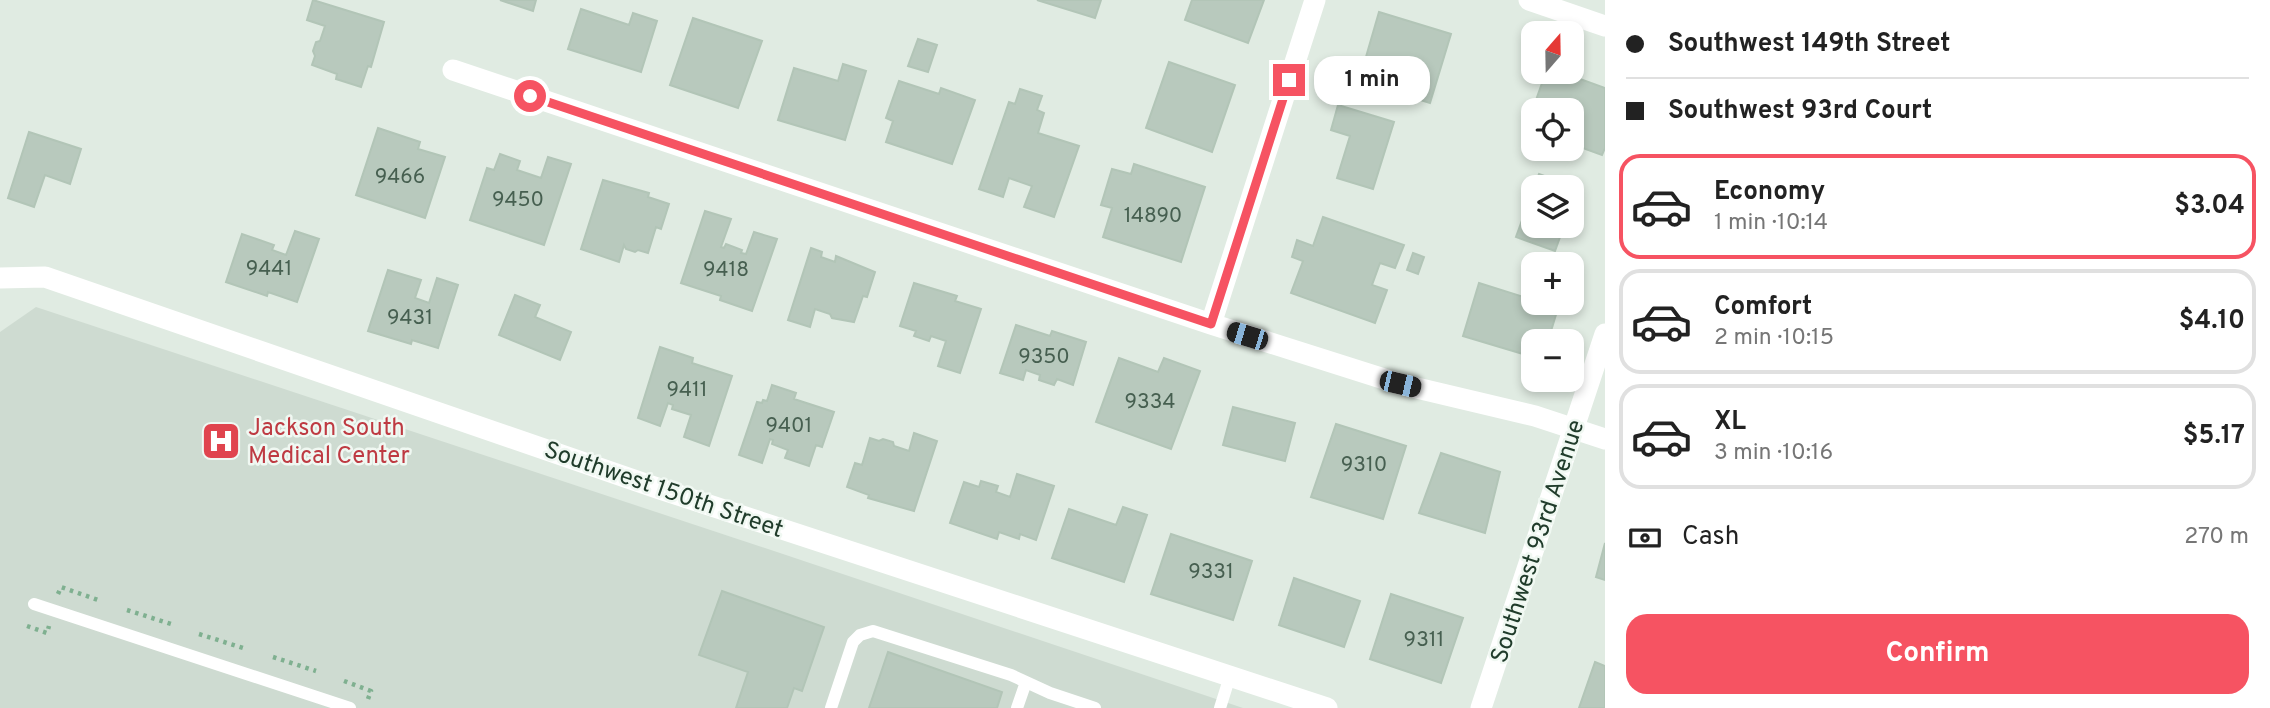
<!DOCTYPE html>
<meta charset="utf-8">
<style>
:root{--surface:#fff;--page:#f6f6f6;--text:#222;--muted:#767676;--line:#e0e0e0;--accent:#f65362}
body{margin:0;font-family:Overpass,sans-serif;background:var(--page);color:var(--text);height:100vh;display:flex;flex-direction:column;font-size:26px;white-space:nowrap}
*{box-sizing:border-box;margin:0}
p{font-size:23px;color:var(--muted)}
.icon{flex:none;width:38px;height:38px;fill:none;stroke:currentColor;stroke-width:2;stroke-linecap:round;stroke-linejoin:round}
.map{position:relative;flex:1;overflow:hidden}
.details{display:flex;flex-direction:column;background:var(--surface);width:665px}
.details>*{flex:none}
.hud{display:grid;align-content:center;height:154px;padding:0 21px;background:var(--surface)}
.needle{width:46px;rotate:20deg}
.fabs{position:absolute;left:1521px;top:21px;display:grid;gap:14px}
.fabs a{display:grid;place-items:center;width:63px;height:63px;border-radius:14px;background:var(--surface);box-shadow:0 4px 10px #0003;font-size:35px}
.end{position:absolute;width:32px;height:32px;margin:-16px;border:9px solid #f65362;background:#fff;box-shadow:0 0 0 4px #fff}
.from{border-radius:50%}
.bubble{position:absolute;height:49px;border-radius:21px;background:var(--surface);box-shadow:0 4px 10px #0003;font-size:23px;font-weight:700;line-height:49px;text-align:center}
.car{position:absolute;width:21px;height:42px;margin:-21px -10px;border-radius:9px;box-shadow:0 0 5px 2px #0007;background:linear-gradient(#222 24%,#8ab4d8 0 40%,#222 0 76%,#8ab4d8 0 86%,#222 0)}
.hud b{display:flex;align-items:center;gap:24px;height:66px;font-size:26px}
.hud b+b{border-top:2px solid var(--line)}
.hud i{width:18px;height:18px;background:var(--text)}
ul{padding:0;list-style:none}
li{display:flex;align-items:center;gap:21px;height:105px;margin:0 14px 10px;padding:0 7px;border:4px solid var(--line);border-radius:21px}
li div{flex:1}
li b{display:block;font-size:26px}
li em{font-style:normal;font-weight:700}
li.active{border-color:var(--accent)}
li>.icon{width:63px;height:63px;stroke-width:1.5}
.pay{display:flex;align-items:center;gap:18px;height:77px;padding:0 21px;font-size:26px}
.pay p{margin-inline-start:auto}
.primary-button{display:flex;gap:14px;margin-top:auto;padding:14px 21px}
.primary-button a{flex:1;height:80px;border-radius:21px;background:var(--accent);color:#fff;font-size:28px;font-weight:700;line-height:80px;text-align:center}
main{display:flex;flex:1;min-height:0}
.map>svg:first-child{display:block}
</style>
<main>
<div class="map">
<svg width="1605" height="708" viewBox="0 0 1605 708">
<rect width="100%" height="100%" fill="#e0ebe2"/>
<!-- built -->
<path fill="#cedbd1" d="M 36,307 L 771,550 L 1243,708 L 0,708 L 0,332 Z"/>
<!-- building -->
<path fill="#b8c9bd" stroke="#b2c5b7" stroke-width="2" d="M 313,0 L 384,22 L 371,67 L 368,66 L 361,87 L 336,79 L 337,74 L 312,65 L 315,56 L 313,51 L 316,42 L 320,41 L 325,26 L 307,20 Z
M 500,0 L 536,0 L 533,11 Z
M 1037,0 L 1101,0 L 1095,18 Z
M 1192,0 L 1264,0 L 1248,43 L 1185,20 Z
M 581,9 L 629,25 L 633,13 L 657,21 L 641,72 L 568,49 Z
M 1379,12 L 1451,34 L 1430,103 L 1359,81 Z
M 693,18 L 762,41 L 738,108 L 670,85 Z
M 918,39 L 937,45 L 928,72 L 908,66 Z
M 1169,62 L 1235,85 L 1212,152 L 1146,128 Z
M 843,64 L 866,71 L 845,140 L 778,120 L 794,68 L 838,81 Z
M 1546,72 L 1561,72 L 1605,88 L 1605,148 L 1602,155 L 1572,144 L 1572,110 L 1533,110 L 1533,130 L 1526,128 Z
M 899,81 L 939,94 L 941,88 L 975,100 L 952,164 L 886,142 L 893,121 L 886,118 Z
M 1020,89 L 1042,96 L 1037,110 L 1044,113 L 1038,133 L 1079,146 L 1054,217 L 1024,207 L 1032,186 L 1009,178 L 1003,197 L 979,189 L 1009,102 L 1015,104 Z
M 1338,105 L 1394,122 L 1373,189 L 1337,178 L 1350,136 L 1331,130 Z
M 378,128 L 420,142 L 418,149 L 445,157 L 425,218 L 356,195 Z
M 29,132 L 81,149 L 70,184 L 45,175 L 34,207 L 8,198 Z
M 500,154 L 520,161 L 517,170 L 541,178 L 548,157 L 571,164 L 544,245 L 470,220 L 487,168 L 494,170 Z
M 1134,164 L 1205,187 L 1181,262 L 1103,237 L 1112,208 L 1101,205 L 1112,169 L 1131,174 Z
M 1539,174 L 1577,188 L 1572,203 L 1572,187 L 1534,187 Z
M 603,180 L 649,193 L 648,197 L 669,204 L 661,229 L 656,227 L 648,253 L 638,250 L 635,252 L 626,249 L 624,245 L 619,262 L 581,249 Z
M 1533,190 L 1533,226 L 1564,226 L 1555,251 L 1516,237 Z
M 705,211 L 731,219 L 721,247 L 724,248 L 726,244 L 742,250 L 741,253 L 746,254 L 754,232 L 777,239 L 752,311 L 720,300 L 721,296 L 681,283 Z
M 1323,217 L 1404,245 L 1395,268 L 1380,263 L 1372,285 L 1387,290 L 1375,323 L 1291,293 L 1303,261 L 1292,257 L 1297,240 L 1313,246 Z
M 295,231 L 319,239 L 297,302 L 268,292 L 267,296 L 226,282 L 242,234 L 274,245 L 272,250 L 286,255 Z
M 811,248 L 822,252 L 821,257 L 835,262 L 836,256 L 875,272 L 867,297 L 863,296 L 854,322 L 832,318 L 830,314 L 815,309 L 810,327 L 788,320 Z
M 1413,253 L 1424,257 L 1418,274 L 1407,270 Z
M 388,270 L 421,280 L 415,298 L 429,303 L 437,278 L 458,285 L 438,348 L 412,340 L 411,344 L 368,331 Z
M 914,283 L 957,296 L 955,301 L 981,309 L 960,373 L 938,366 L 946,341 L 931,336 L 929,341 L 914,336 L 916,331 L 900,326 Z
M 1479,283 L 1533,300 L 1533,303 L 1558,308 L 1548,341 L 1533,341 L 1533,357 L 1463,336 Z
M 515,295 L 540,305 L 535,317 L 571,332 L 560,360 L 499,335 Z
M 1016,325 L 1050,336 L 1052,331 L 1086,342 L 1073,385 L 1057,379 L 1054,385 L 1039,380 L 1040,375 L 1026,370 L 1023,380 L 1000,373 Z
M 660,347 L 693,358 L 692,363 L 732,376 L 709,446 L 684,437 L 691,415 L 672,409 L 673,405 L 668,403 L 660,426 L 638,418 Z
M 1119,358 L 1158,372 L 1164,358 L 1200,371 L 1171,449 L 1096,422 Z
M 772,385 L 796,393 L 794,399 L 834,412 L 822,447 L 816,445 L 809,466 L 785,458 L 788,450 L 772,444 L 773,440 L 770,439 L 762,463 L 739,455 L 757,402 L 762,403 L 763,400 L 767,401 Z
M 1233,407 L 1295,423 L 1285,461 L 1223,445 Z
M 1336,424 L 1406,446 L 1383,519 L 1311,497 Z
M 914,433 L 937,441 L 914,511 L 868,498 L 869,495 L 847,487 L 855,463 L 862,465 L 870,438 L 879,441 L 883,439 L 893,442 L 894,446 L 909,451 Z
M 1441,453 L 1500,472 L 1485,533 L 1419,513 Z
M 1017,474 L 1054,486 L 1036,540 L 1020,534 L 1019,539 L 999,532 L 997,539 L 950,523 L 964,482 L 979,487 L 981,481 L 998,486 L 996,492 L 1010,497 Z
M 1123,507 L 1147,515 L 1124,582 L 1052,558 L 1069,509 L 1116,525 Z
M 1171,534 L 1252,561 L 1233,620 L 1151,594 Z
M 1605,543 L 1605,580 L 1596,577 Z
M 1294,578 L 1360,601 L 1344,647 L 1279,625 Z
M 722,591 L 824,627 L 802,691 L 794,688 L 787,708 L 736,708 L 748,672 L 699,655 Z
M 1391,594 L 1463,618 L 1441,683 L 1370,659 Z
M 888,652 L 1002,692 L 997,708 L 869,708 Z
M 1595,662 L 1605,666 L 1605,708 L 1579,708 Z"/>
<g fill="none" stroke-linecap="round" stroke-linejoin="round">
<!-- path -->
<path stroke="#7fb090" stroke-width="4.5" stroke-dasharray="3.5 5" stroke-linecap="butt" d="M 58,594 L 61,587 L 98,600
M 127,610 L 171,624
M 27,626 L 47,633 L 49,626
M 199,634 L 243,648
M 273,657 L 316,671
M 344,681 L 371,691 L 368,699"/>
<!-- lane -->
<path stroke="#fff" stroke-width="12" d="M 34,604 L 350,708
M 831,708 L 853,642 L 860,635 L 873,631 L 1011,675 L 1050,693 L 1095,708
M 1017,708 L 1026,682
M 1220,708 L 1230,676"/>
<!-- street -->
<path stroke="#fff" stroke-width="21" d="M 1529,0 L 1605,26
M 453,70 L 1211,324 L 1400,384 L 1535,416 L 1605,439
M 0,278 L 45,277 L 657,488 L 1327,708
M 1211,324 L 1315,0
M 1481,708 L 1605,334"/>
</g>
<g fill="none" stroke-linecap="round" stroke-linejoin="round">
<!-- route -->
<path stroke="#f65362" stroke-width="9" d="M 530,96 L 1211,324 L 1289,80"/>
</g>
<!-- icons -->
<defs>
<g id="hospital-square" transform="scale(2.0125)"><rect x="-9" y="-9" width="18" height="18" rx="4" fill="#e0444e" stroke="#f0f8f2"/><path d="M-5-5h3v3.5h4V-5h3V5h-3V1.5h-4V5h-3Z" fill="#fff"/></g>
</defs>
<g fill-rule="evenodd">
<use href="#hospital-square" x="221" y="441"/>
</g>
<g text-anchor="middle" stroke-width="5" stroke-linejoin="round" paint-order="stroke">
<!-- number labels -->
<g font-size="21" fill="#465f50">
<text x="400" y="183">9466</text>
<text x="518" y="206">9450</text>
<text x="1153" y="222">14890</text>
<text x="269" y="275">9441</text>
<text x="726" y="276">9418</text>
<text x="410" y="324">9431</text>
<text x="1044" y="363">9350</text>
<text x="687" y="396">9411</text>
<text x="1150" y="408">9334</text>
<text x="789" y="432">9401</text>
<text x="1364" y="471">9310</text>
<text x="1211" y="578">9331</text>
<text x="1424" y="646">9311</text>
</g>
<!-- health labels -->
<g font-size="24" fill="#be3a42" stroke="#f0f8f2" text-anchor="start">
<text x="248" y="435">Jackson South<tspan x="248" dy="28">Medical Center</tspan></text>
</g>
<!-- street labels -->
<g font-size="24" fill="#203c2b" stroke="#f0f8f2">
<text transform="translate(664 489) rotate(19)" y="8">Southwest 150th Street</text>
<text transform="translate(1537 541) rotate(-72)" y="8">Southwest 93rd Avenue</text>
</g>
</g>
</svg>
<div class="fabs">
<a><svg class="needle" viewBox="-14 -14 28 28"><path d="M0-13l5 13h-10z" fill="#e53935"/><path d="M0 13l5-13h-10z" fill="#767676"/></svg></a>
<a><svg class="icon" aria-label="locate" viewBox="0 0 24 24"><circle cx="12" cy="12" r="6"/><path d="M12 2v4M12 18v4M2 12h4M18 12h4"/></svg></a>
<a><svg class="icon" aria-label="layers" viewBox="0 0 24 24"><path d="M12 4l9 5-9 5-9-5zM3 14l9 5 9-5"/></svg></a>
<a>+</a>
<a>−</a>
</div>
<i class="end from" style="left:530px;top:96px"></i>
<i class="end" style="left:1289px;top:80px"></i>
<div class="bubble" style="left:1314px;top:56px;width:116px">1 min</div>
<i class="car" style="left:1247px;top:336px;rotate:287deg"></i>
<i class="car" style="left:1400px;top:384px;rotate:103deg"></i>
</div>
<section class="details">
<div class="hud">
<b><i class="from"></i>Southwest 149th Street</b>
<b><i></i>Southwest 93rd Court</b>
</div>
<ul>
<li class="active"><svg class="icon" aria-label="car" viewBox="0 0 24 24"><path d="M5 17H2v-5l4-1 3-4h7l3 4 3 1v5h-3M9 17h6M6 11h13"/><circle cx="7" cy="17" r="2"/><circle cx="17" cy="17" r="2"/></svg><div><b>Economy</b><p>1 min · 10:14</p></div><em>$3.04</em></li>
<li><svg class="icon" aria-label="car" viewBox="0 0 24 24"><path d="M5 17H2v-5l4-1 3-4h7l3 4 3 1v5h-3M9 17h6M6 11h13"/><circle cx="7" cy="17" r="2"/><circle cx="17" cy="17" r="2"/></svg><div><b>Comfort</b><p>2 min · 10:15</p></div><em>$4.10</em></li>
<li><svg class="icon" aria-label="car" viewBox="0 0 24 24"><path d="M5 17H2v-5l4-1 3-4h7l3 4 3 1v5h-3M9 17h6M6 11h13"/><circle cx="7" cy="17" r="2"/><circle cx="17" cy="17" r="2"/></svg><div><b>XL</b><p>3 min · 10:16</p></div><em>$5.17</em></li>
</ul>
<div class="pay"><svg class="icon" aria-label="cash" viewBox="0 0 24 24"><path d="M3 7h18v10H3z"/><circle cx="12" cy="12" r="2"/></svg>Cash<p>270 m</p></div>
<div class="primary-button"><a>Confirm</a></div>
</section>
</main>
